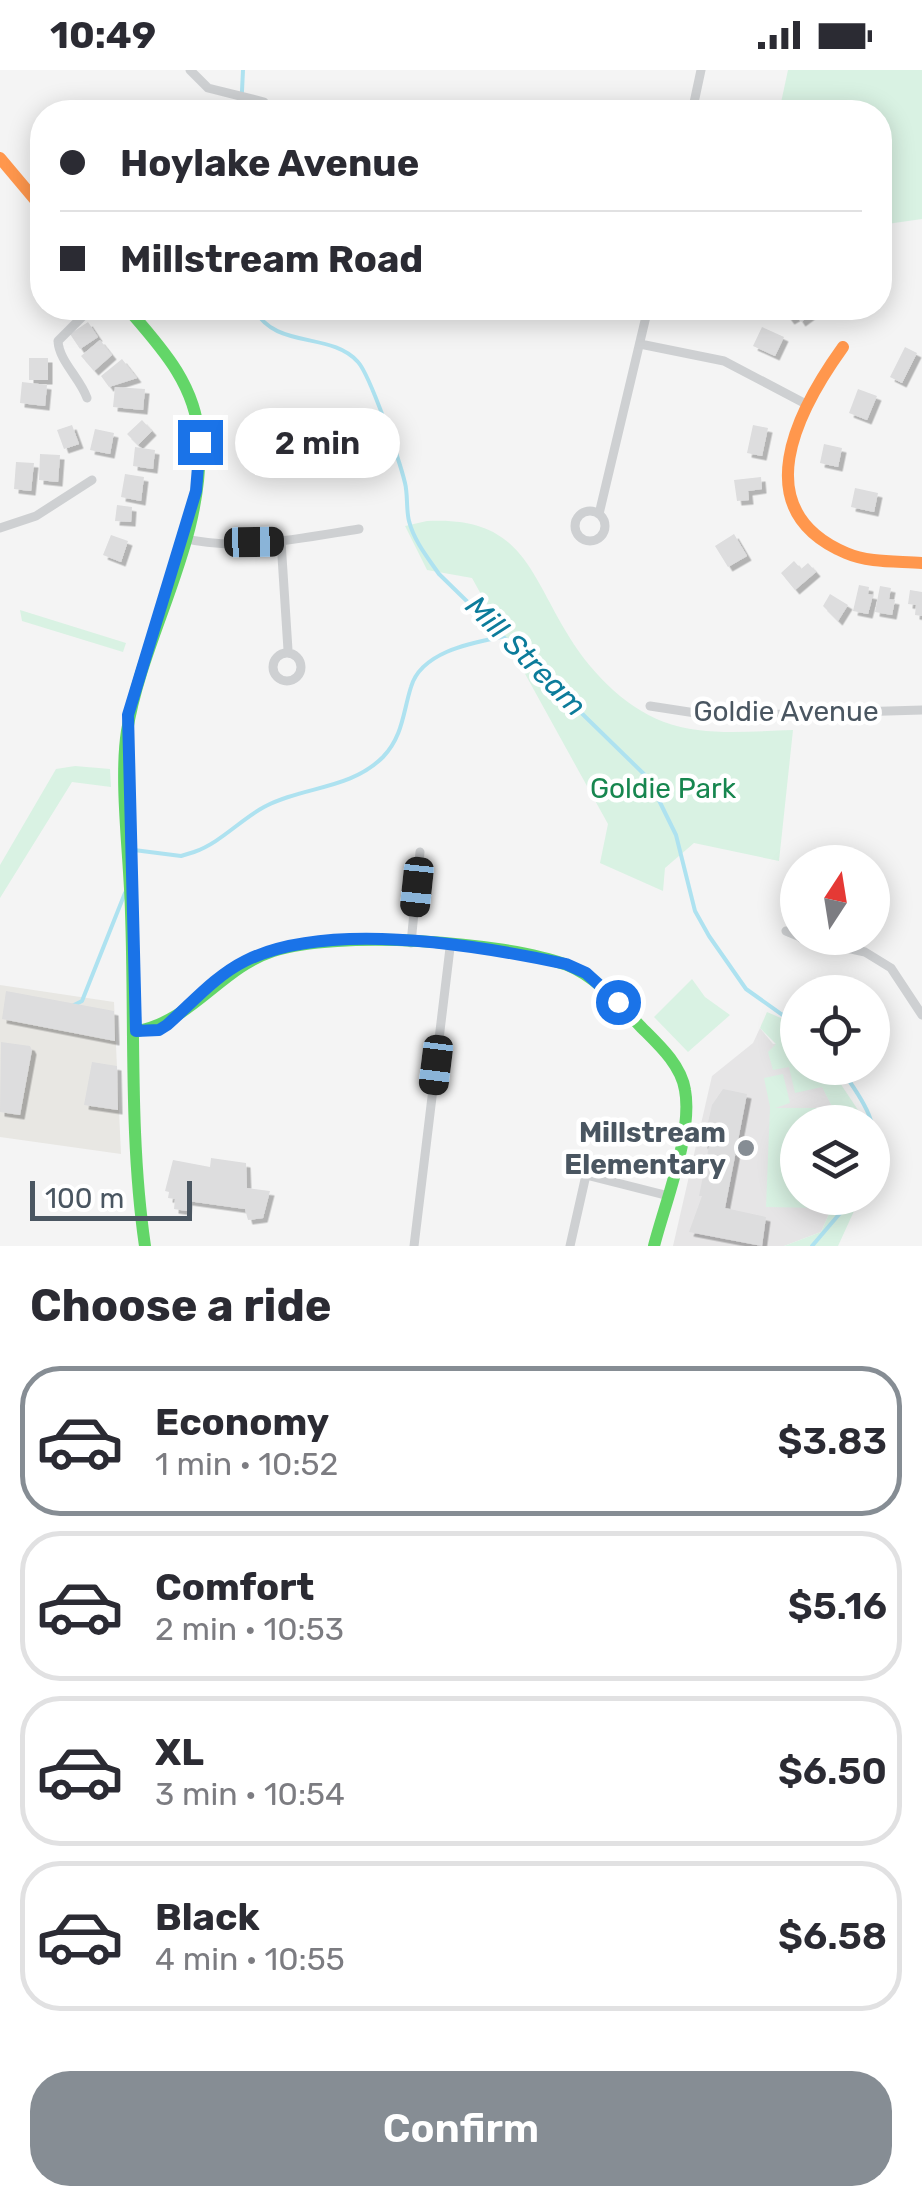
<!DOCTYPE html>
<meta charset="utf-8">
<style>
:root{--surface:#fff;--page:#f2f2f3;--text:#2b2b33;--muted:#7c7c81;--line:#e1e1e2;--accent:#868d94}
body{margin:0;font-family:Rubik,sans-serif;background:var(--page);color:var(--text);height:100vh;display:flex;flex-direction:column;font-size:38px;white-space:nowrap}
*{box-sizing:border-box;margin:0}
p{font-size:32px;color:var(--muted)}
.icon{flex:none;width:55px;height:55px;fill:none;stroke:currentColor;stroke-width:2;stroke-linecap:round;stroke-linejoin:round}
.map{position:relative;height:1176px;overflow:hidden}
.drawer{display:flex;flex-direction:column;background:var(--surface);flex:1}
.drawer>*{flex:none}
.guide{position:absolute;left:30px;top:30px;width:862px;height:220px;border-radius:40px;box-shadow:0 5px 25px #0003;display:grid;align-content:center;height:220px;padding:0 30px;background:var(--surface)}
.needle{width:65px;rotate:12deg}
.controls{position:absolute;left:780px;top:775px;display:grid;gap:20px}
.controls a{display:grid;place-items:center;width:110px;height:110px;border-radius:50%;background:var(--surface);box-shadow:0 5px 25px #0003;font-size:50px}
.scale{position:absolute;left:30px;bottom:25px;width:162px;box-sizing:border-box;padding-left:10px;border:5px solid #4a5661;border-top:0;font-size:28px;line-height:35px;white-space:nowrap;color:#4a5661;-webkit-text-stroke:8px #fff;paint-order:stroke}
.end{position:absolute;width:45px;height:45px;margin:-22px;border:12px solid #1a73e8;background:#fff;box-shadow:0 0 0 5px #fff}
.from{border-radius:50%}
.bubble{position:absolute;height:70px;border-radius:35px;background:var(--surface);box-shadow:0 5px 25px #0003;font-size:32px;font-weight:600;line-height:70px;text-align:center}
.car{position:absolute;width:30px;height:60px;margin:-30px -15px;border-radius:12px;box-shadow:0 0 8px 2px #0007;background:linear-gradient(#222 24%,#8ab4d8 0 40%,#222 0 76%,#8ab4d8 0 86%,#222 0)}
.guide b{display:flex;align-items:center;gap:35px;height:95px;font-size:38px}
.guide b+b{border-top:2px solid var(--line)}
.guide i{width:25px;height:25px;background:var(--text)}
ul{padding:0;list-style:none}
li{display:flex;align-items:center;gap:30px;height:150px;margin:0 20px 15px;padding:0 10px;border:5px solid var(--line);border-radius:40px}
li div{flex:1}
li b{display:block;font-size:38px}
li em{font-style:normal;font-weight:600}
li.selected{border-color:var(--accent)}
li>.icon{width:90px;height:90px;stroke-width:1.5}
h2{padding:0 30px;font-size:45px;line-height:120px}
.primary-button{display:flex;gap:20px;margin-top:auto;padding:20px 30px}
.primary-button a{flex:1;height:115px;border-radius:40px;background:var(--accent);color:#fff;font-size:40px;font-weight:600;line-height:115px;text-align:center}
.status{display:flex;justify-content:space-between;align-items:center;height:70px;padding:0 50px;background:var(--surface);direction:ltr}
.status svg{height:28px;fill:currentColor}
.map>svg:first-child{display:block}
</style>
<div class="status"><b>10:49</b><svg viewBox="0 0 49 12"><path d="M0 12V9h3v3zM5 12V6h3v6zM10 12V3h3v9zM15 12V0h3v12zM26 1h20v11H26zM47 4h2v5h-2z"/></svg></div>
<div class="map">
<svg width="922" height="1176" viewBox="0 0 922 1176">
<defs>
<filter id="shadow"><feDropShadow dx="4.5" dy="4.5" stdDeviation="0" flood-color="#0004"/></filter>
</defs>
<rect width="100%" height="100%" fill="#f4f4f4"/>
<!-- commercial -->
<path fill="#e8e7e3" d="M 0,915 L 114,932 L 121,1084 L 0,1067 Z"/>
<!-- education -->
<path fill="#e6e5e6" d="M 760,958 L 773,974 L 787,972 L 798,998 L 821,1014 L 840,1052 L 798,1052 L 798,1128 L 836,1128 L 821,1162 L 784,1176 L 673,1176 L 712,1006 L 753,973 Z"/>
<!-- green -->
<path fill="#d9f2e3" d="M 788,0 L 922,0 L 922,149 L 880,155 L 880,42 L 779,42 Z
M 427,451 C 518,446 528,497 565,560 C 587,598 622,636 664,652 C 705,667 751,661 793,660 L 779,791 L 694,773 L 665,798 L 663,821 L 600,793 L 608,754 L 472,508 L 427,500 L 405,456 Z
M 20,540 L 126,573 L 123,582 L 22,551 Z
M 75,696 L 110,699 L 111,717 L 72,712 L 0,828 L 0,795 L 56,699 Z
M 692,909 L 705,927 L 730,945 L 688,982 L 654,947 Z
M 767,942 L 797,955 L 798,998 L 830,998 L 866,1052 L 840,1052 L 822,1017 L 795,1023 L 789,997 L 773,1000 L 768,982 L 776,974 L 760,958 Z
M 783,1004 L 790,1033 L 775,1038 L 821,1038 L 832,1052 L 798,1052 L 798,1128 L 830,1128 L 824,1138 L 766,1137 L 770,1037 L 764,1008 Z
M 836,1128 L 860,1128 L 838,1176 L 784,1176 L 821,1162 Z"/>
<g fill="none" stroke-linecap="round" stroke-linejoin="round">
<!-- stream -->
<path stroke="#aee2f0" stroke-width="4" d="M 241,42 L 243,0
M 254,238 C 274,280 331,261 358,292 C 370,305 400,392 405,413 C 408,425 406,439 409,451 C 414,471 428,488 439,504 L 648,708 L 676,765 L 695,841 L 709,866 L 746,919 L 798,956
M 134,780 L 181,786 L 194,782 C 220,773 240,750 264,737 C 303,716 350,720 383,687 C 403,666 403,642 411,617 C 421,582 471,573 501,567
M 74,935 L 82,931 L 125,823
M 840,998 C 862,1028 884,1059 872,1097
M 812,1176 L 853,1128"/>
</g>
<!-- building -->
<path fill="#ddddde" filter="url(#shadow)" d="M 781,238 L 808,238 L 812,244 L 801,252 L 797,246 L 790,250 Z
M 88,252 L 98,267 L 80,279 L 70,264 Z
M 762,257 L 784,267 L 775,286 L 753,276 Z
M 100,270 L 112,285 L 94,301 L 81,286 Z
M 905,277 L 917,283 L 902,313 L 890,307 Z
M 29,288 L 48,288 L 48,310 L 29,310 Z
M 122,289 L 137,308 L 109,317 L 101,306 Z
M 22,312 L 47,315 L 45,336 L 20,333 Z
M 115,317 L 145,319 L 143,340 L 113,337 Z
M 858,319 L 877,326 L 867,350 L 849,343 Z
M 142,350 L 152,361 L 138,375 L 127,364 Z
M 72,355 L 79,374 L 64,379 L 57,360 Z
M 753,355 L 768,358 L 762,386 L 747,383 Z
M 95,359 L 114,363 L 110,384 L 90,380 Z
M 824,374 L 842,378 L 838,397 L 820,393 Z
M 135,377 L 155,380 L 153,399 L 133,396 Z
M 40,384 L 60,385 L 58,412 L 39,410 Z
M 16,392 L 34,393 L 31,421 L 14,419 Z
M 125,404 L 144,407 L 141,431 L 121,427 Z
M 761,407 L 762,419 L 748,421 L 749,430 L 737,431 L 734,410 Z
M 855,418 L 878,423 L 874,442 L 851,437 Z
M 117,435 L 132,437 L 131,452 L 115,451 Z
M 734,464 L 747,486 L 728,497 L 715,476 Z
M 111,465 L 128,471 L 121,492 L 103,485 Z
M 794,491 L 801,499 L 808,493 L 816,502 L 795,520 L 781,503 Z
M 859,515 L 869,517 L 868,524 L 873,525 L 868,544 L 853,541 Z
M 880,516 L 891,518 L 889,529 L 895,530 L 892,545 L 875,542 Z
M 910,520 L 922,522 L 922,546 L 915,545 L 916,535 L 908,534 Z
M 830,524 L 848,535 L 838,551 L 823,536 Z
M 6,921 L 114,941 L 115,971 L 2,949 Z
M 1,972 L 30,976 L 32,980 L 20,1045 L 0,1042 Z
M 92,992 L 117,996 L 118,1040 L 84,1035 Z
M 723,1019 L 747,1024 L 725,1138 L 766,1147 L 762,1176 L 689,1162 L 702,1126 L 699,1126 L 709,1076 L 703,1074 L 712,1035 Z
M 211,1088 L 246,1093 L 247,1118 L 270,1121 L 263,1148 L 248,1150 L 245,1139 L 188,1131 L 187,1141 L 174,1139 L 175,1129 L 168,1128 L 169,1122 L 165,1121 L 173,1090 L 210,1097 Z"/>
<g fill="none" stroke-linecap="round" stroke-linejoin="round">
<!-- street -->
<path stroke="#ced0d2" stroke-width="9" d="M 190,0 L 208,18 L 264,32
M 692,42 L 701,0
M 640,274 L 724,291 L 804,333
M 87,328 C 80,308 59,291 58,271 L 91,238
M575 456a15 15 0 1 1 30 0a15 15 0 1 1-30 0Z
M 599,444 L 648,238
M 0,458 L 36,446 L 92,410
M 182,468 C 239,482 302,468 359,459
M 281,471 L 288,580
M273 597a14 14 0 1 1 28 0a14 14 0 1 1-28 0Z
M 650,636 L 715,646 L 922,640
M 786,861 L 798,866
M 801,868 L 865,882 L 891,898 L 922,945
M 411,873 L 420,782
M 414,1176 L 450,878
M 570,1176 L 586,1105 L 665,1125"/>
<!-- fast -->
<path stroke="#63d668" stroke-width="12" d="M 127,238 C 160,276 196,314 199,368 C 206,469 143,563 127,661 C 119,712 130,789 131,843 C 135,952 129,1067 145,1176
M 137,961 C 191,952 221,898 273,881 C 337,860 503,871 567,895 C 597,907 620,935 642,958 C 659,975 681,995 685,1020 C 693,1063 665,1133 654,1176"/>
<!-- slow -->
<path stroke="#ff974d" stroke-width="12" d="M 0,88 L 42,138
M 843,277 C 797,341 745,440 846,483 C 869,493 897,491 922,493"/>
</g>
<g fill="none" stroke-linecap="round" stroke-linejoin="round">
<!-- route -->
<path stroke="#1a73e8" stroke-width="12" d="M 200,372 L 196,421 L 128,645 L 136,961 L 159,960 L 167,955 C 192,933 215,906 245,891 C 327,850 477,875 566,894 L 586,903 L 618,932"/>
</g>
<!-- markers -->
<circle fill="#868d94" stroke="#fff" stroke-width="4" cx="746" cy="1078" r="10"/>
<g text-anchor="middle" stroke-width="9" stroke-linejoin="round" paint-order="stroke">
<!-- street labels -->
<g font-size="28" fill="#4a5661" stroke="#fff">
<text x="786" y="651">Goldie Avenue</text>
</g>
<!-- park labels -->
<g font-size="28" fill="#17864f" stroke="#fff">
<text x="663" y="728">Goldie Park</text>
</g>
<!-- poi labels -->
<g font-size="28" font-weight="bold" fill="#4a5661" stroke="#fff" text-anchor="end">
<text x="726" y="1072">Millstream<tspan x="726" dy="32">Elementary</tspan></text>
</g>
<!-- water labels -->
<g font-size="30" font-style="italic" fill="#0c7c9b" stroke="#fff">
<text transform="translate(526 586) rotate(45)" y="10">Mill Stream</text>
</g>
</g>
</svg>
<div class="controls">
<a><svg class="needle" viewBox="-14 -14 28 28"><path d="M0-13l5 13h-10z" fill="#e53935"/><path d="M0 13l5-13h-10z" fill="#7c7c81"/></svg></a>
<a><svg class="icon" aria-label="locate" viewBox="0 0 24 24"><circle cx="12" cy="12" r="6"/><path d="M12 2v4M12 18v4M2 12h4M18 12h4"/></svg></a>
<a><svg class="icon" aria-label="layers" viewBox="0 0 24 24"><path d="M12 4l9 5-9 5-9-5zM3 14l9 5 9-5"/></svg></a>
</div>
<div class="scale">100 m</div>
<i class="end from" style="left:618px;top:932px"></i>
<i class="end" style="left:200px;top:372px"></i>
<div class="bubble" style="left:235px;top:338px;width:165px">2 min</div>
<i class="car" style="left:254px;top:472px;rotate:89deg"></i>
<i class="car" style="left:417px;top:817px;rotate:186deg"></i>
<i class="car" style="left:436px;top:995px;rotate:187deg"></i>
<div class="guide">
<b><i class="from"></i>Hoylake Avenue</b>
<b><i></i>Millstream Road</b>
</div>
</div>
<section class="drawer">
<h2>Choose a ride</h2>
<ul>
<li class="selected"><svg class="icon" aria-label="car" viewBox="0 0 24 24"><path d="M5 17H2v-5l4-1 3-4h7l3 4 3 1v5h-3M9 17h6M6 11h13"/><circle cx="7" cy="17" r="2"/><circle cx="17" cy="17" r="2"/></svg><div><b>Economy</b><p>1 min · 10:52</p></div><em>$3.83</em></li>
<li><svg class="icon" aria-label="car" viewBox="0 0 24 24"><path d="M5 17H2v-5l4-1 3-4h7l3 4 3 1v5h-3M9 17h6M6 11h13"/><circle cx="7" cy="17" r="2"/><circle cx="17" cy="17" r="2"/></svg><div><b>Comfort</b><p>2 min · 10:53</p></div><em>$5.16</em></li>
<li><svg class="icon" aria-label="car" viewBox="0 0 24 24"><path d="M5 17H2v-5l4-1 3-4h7l3 4 3 1v5h-3M9 17h6M6 11h13"/><circle cx="7" cy="17" r="2"/><circle cx="17" cy="17" r="2"/></svg><div><b>XL</b><p>3 min · 10:54</p></div><em>$6.50</em></li>
<li><svg class="icon" aria-label="car" viewBox="0 0 24 24"><path d="M5 17H2v-5l4-1 3-4h7l3 4 3 1v5h-3M9 17h6M6 11h13"/><circle cx="7" cy="17" r="2"/><circle cx="17" cy="17" r="2"/></svg><div><b>Black</b><p>4 min · 10:55</p></div><em>$6.58</em></li>
</ul>
<div class="primary-button"><a>Confirm</a></div>
</section>
